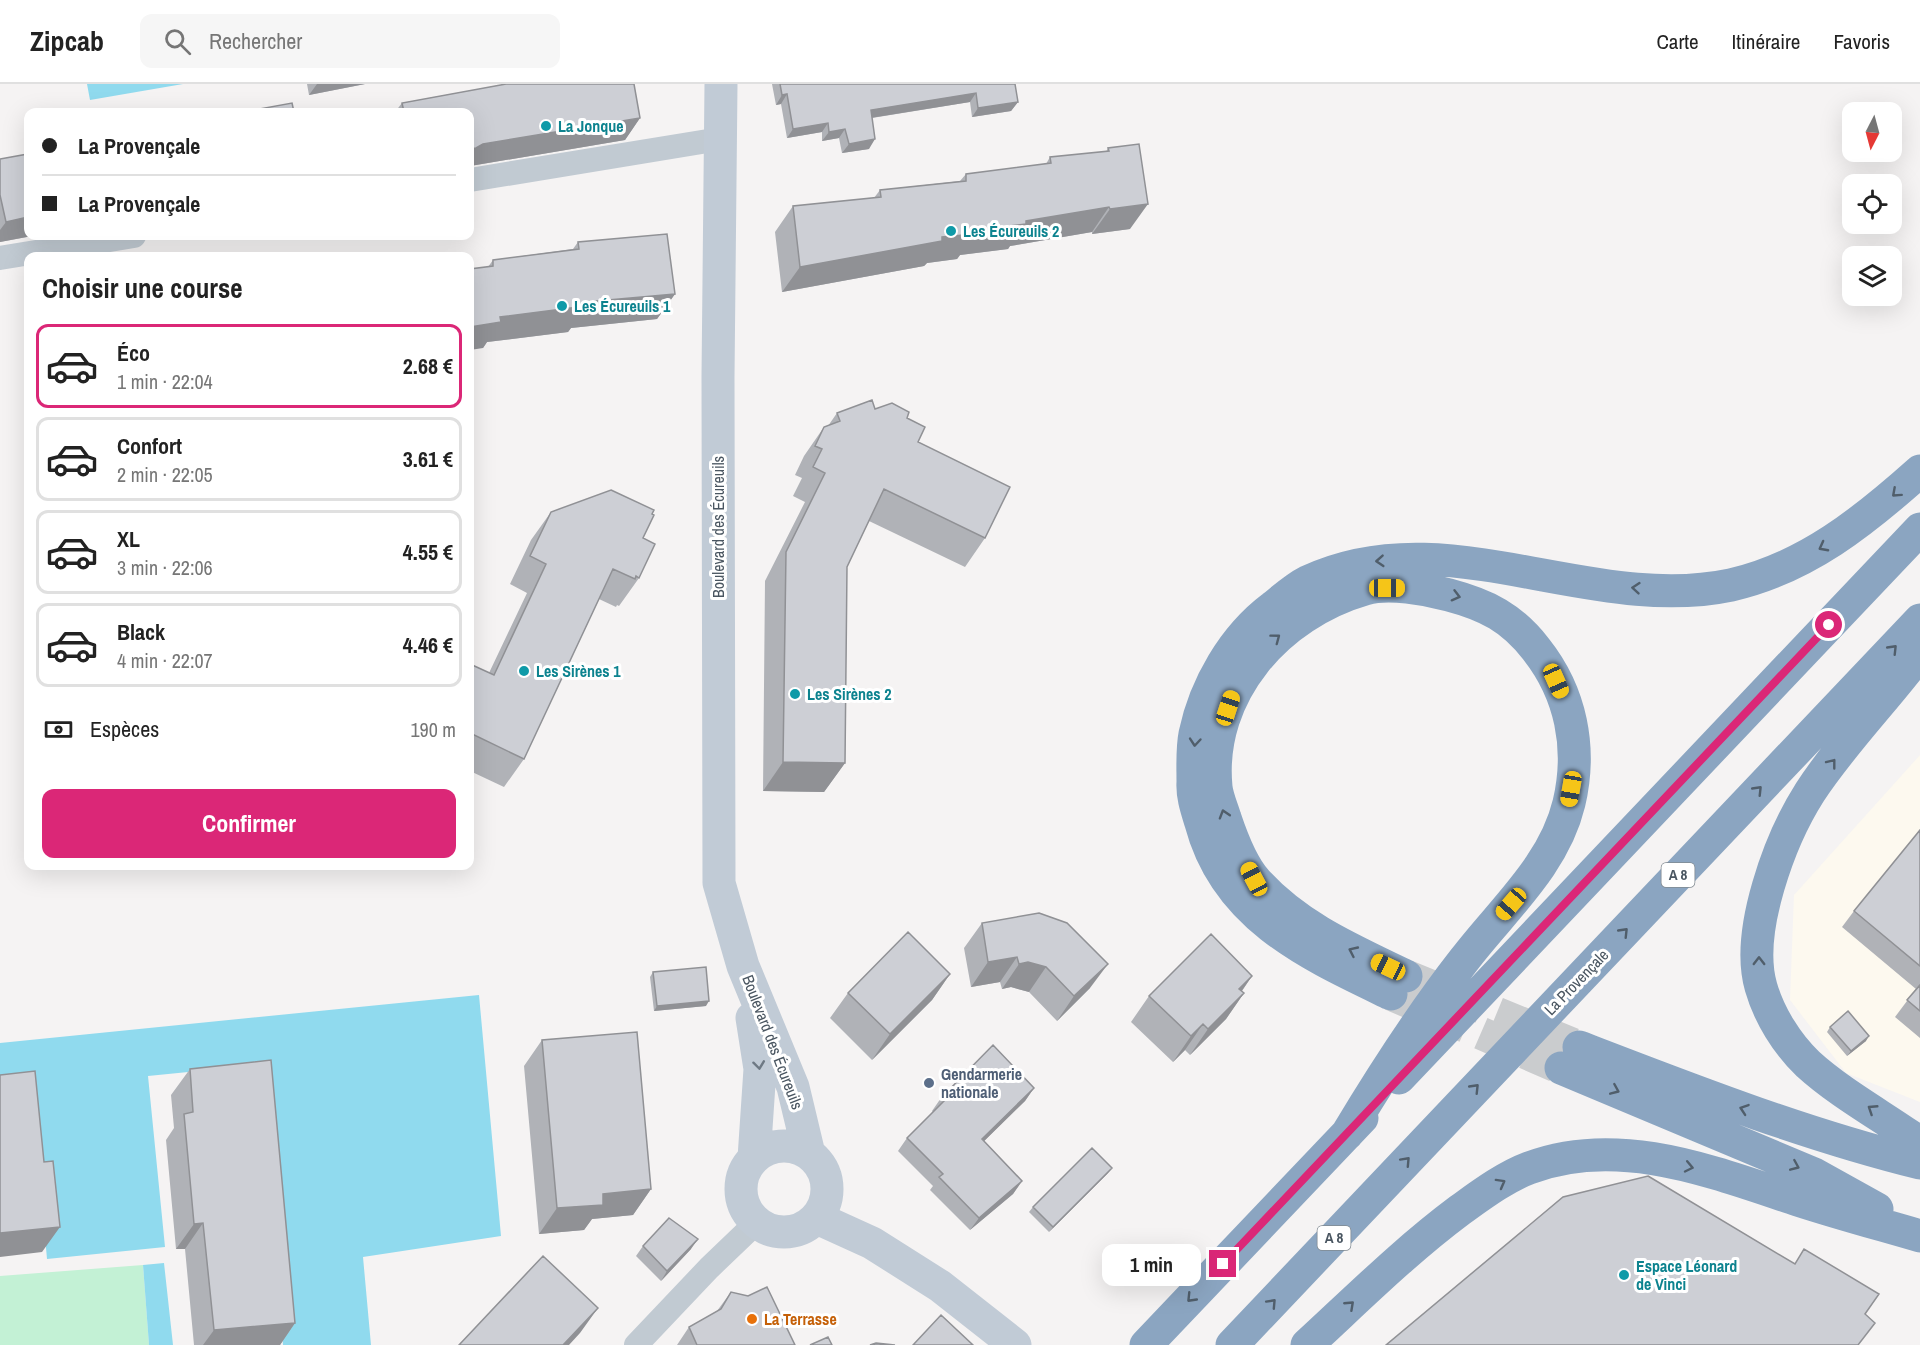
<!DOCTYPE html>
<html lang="fr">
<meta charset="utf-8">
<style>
:root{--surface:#fff;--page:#f6f6f6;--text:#222;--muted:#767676;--line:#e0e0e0;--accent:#db2777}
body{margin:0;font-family:"Archivo Narrow",sans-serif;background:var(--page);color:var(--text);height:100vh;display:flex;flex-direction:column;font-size:22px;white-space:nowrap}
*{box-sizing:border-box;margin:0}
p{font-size:20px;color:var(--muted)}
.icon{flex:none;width:33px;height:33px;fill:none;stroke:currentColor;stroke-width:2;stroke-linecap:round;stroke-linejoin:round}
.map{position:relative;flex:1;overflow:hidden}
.side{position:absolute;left:24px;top:168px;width:450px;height:618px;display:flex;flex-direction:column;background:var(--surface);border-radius:12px;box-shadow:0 6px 24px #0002}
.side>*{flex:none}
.hud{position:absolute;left:24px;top:24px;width:450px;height:132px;border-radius:12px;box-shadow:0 6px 24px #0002;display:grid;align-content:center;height:132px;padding:0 18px;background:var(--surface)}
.needle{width:39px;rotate:186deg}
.fabs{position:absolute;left:1842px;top:18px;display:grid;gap:12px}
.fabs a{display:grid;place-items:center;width:60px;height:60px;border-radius:12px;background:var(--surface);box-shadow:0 6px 24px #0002;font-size:30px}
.end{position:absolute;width:27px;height:27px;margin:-14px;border:8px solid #db2777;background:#fff;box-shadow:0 0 0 3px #fff}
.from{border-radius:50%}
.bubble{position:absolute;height:42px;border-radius:12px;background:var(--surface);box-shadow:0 6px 24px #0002;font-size:20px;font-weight:800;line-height:42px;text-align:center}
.car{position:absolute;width:18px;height:36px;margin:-18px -9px;border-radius:8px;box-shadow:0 0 4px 2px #0007;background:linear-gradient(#f5c518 24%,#345 0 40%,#f5c518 0 76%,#345 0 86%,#f5c518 0)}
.hud b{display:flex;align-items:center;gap:21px;height:57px;font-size:22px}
.hud b+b{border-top:2px solid var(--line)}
.hud i{width:15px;height:15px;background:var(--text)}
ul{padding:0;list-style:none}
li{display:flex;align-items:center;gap:18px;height:84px;margin:0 12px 9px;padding:0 6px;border:3px solid var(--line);border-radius:12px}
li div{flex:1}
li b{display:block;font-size:22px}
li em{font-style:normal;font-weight:800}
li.active{border-color:var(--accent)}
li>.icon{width:54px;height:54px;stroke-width:1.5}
h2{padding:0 18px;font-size:27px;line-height:72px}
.pay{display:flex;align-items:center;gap:15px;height:66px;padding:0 18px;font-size:22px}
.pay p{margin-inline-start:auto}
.action{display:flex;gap:12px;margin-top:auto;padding:12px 18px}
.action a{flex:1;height:69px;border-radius:12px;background:var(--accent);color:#fff;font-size:24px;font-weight:800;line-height:69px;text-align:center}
header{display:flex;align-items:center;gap:36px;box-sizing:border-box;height:84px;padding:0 30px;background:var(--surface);border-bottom:2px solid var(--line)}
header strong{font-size:28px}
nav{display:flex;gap:33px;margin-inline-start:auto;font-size:21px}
.search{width:420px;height:54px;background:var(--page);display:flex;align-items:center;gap:15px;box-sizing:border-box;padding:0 21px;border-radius:12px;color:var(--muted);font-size:22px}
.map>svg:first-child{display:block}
</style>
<header>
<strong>Zipcab</strong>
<div class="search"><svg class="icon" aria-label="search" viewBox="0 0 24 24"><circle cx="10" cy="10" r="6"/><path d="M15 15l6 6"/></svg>Rechercher</div>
<nav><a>Carte</a><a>Itinéraire</a><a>Favoris</a></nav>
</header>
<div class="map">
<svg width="1920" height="1261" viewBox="0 0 1920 1261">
<rect width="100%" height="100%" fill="#f5f3f3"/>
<!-- commercial -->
<path fill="#fdf9ef" d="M 1920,671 L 1920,1018 L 1846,989 L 1790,916 L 1794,811 Z"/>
<!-- green -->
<path fill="#c3f1d5" d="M 143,1181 L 149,1261 L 0,1261 L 0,1192 Z"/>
<!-- water -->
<path fill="#90daee" d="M 87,0 L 183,0 L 90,16 Z
M 479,911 L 501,1152 L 363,1173 L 371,1261 L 283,1261 L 259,981 L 148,992 L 165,1163 L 47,1175 L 32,1005 L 0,1008 L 0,959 Z
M 164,1179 L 173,1261 L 149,1261 L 143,1181 Z"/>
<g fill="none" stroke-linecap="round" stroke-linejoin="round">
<!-- highway-tunnel -->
<path stroke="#caccce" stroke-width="33" stroke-dasharray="33 16" stroke-linecap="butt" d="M 1406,892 L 1579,963
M 1391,910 L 1561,984"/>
<!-- street -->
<path stroke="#c1cad2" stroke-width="24" d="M 470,96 L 720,55
M 0,174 L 134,152
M 636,1261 L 709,1184 L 756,1139"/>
<!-- secondary -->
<path stroke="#c1cbd6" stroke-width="33" d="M 721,0 L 718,293 L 719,799 L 743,882 L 793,1003 L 809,1070
M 752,934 L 760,985 L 754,1074
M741 1105a43 43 0 1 1 86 0a43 43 0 1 1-86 0Z
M 817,1134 L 872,1159 L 940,1202 L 1015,1261"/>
<!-- highway -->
<path stroke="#8ba5c1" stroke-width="33" d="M 1920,569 C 1885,616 1842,659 1810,708 C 1780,755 1745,848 1761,903 C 1769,931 1787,960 1808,980 C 1841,1010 1884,1033 1920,1059
M 1391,910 C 1310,871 1226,834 1201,739 C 1197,726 1192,712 1193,698 C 1193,682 1192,665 1195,650 C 1205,602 1233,553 1273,523 C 1283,515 1295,504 1307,498 C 1445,433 1589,531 1731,501 C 1806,484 1864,437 1920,387
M 1579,963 C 1691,1006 1803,1050 1920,1079
M 1561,984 L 1814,1090 L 1877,1125
M 1399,994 L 1920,445
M 1347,1050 C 1383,990 1421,931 1464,876 C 1502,826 1554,782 1569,719 C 1582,664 1571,609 1536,565 C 1512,534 1487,521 1449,511 C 1427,505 1388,498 1365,505 C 1278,530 1207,609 1216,703 C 1217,713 1222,724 1225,734 C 1232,755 1242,782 1257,798 C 1298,843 1352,866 1406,892
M 1146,1261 L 1362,1034
M 1232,1261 L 1920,536
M 1307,1261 C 1357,1215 1405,1167 1460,1126 C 1481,1111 1505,1093 1529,1084 C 1618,1050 1713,1088 1798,1116 C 1838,1129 1879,1140 1920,1152"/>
</g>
<!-- wall -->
<path fill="#b0b2b7" d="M 307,0 L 365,0 L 309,11 Z
M 506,0 L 634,0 L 640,34 L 625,56 L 470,82 L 470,28 L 395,28 L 402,19 Z
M 772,0 L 1015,0 L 1018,18 L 1011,27 L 972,33 L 970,18 L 872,34 L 869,65 L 842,69 L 839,54 L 822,57 L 822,48 L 787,54 L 781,20 L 776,21 Z
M 1108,64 L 1130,145 L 1092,150 L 1092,148 L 1010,162 L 1008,165 L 960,171 L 957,175 L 927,179 L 924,182 L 782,208 L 775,148 L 793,122 L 874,114 L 880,106 L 960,97 L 966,90 L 1046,80 L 1050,73 L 1106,68 Z
M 0,75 L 28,152 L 32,152 L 0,158 Z
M 578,158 L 675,210 L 657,235 L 571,244 L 568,248 L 487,258 L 483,264 L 488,183 L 493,176 L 573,165 Z
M 875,325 L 907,334 L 918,358 L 985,454 L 965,483 L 869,437 L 847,483 L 845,679 L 824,708 L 763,707 L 765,497 L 805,418 L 793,412 L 802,394 L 795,391 L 804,372 L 824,343 L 828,342 L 837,329 Z
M 551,428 L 643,454 L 639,494 L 619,522 L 617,521 L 616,523 L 599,515 L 524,675 L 504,703 L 470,687 L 470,580 L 489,589 L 527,509 L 510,500 L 531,456 Z
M 1920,746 L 1920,954 L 1895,933 L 1916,905 L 1842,843 L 1854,827 Z
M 982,839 L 1090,904 L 1057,937 L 1029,908 L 1011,903 L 1002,905 L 1000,898 L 971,903 L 964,864 Z
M 653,888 L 706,922 L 654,927 L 650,893 Z
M 950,890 L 932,916 L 872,976 L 830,934 L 848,909 Z
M 1252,892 L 1242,907 L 1244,909 L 1226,935 L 1190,971 L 1185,966 L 1173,978 L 1131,938 L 1149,912 Z
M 1830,943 L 1866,957 L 1847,972 L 1827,948 Z
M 542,956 L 651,1105 L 633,1131 L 592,1135 L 584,1146 L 539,1150 L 524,982 Z
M 190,985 L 295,1239 L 280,1261 L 194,1261 L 185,1165 L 176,1165 L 166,1056 L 174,1044 L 171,1011 Z
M 1034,1004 L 1025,1017 L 984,1057 L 1022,1097 L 1013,1110 L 970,1146 L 930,1106 L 933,1102 L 898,1067 L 907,1054 L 933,1028 L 932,1027 L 941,1014 Z
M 1108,1089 L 1049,1148 L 1029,1128 L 1033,1123 Z
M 643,1162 L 691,1165 L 661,1197 L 636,1172 Z
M 731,1208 L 795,1261 L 677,1261 L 689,1243 L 717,1227 Z"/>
<!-- shaded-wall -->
<path fill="#909195" d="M 317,0 L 365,0 L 309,11 Z
M 976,9 L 970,18 L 864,35 L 871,26 Z
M 787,10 L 781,20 L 776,21 L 782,11 Z
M 1018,18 L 1011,27 L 972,33 L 978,24 Z
M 640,34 L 625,56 L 470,82 L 470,65 L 483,60 Z
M 828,39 L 822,48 L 787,54 L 793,45 Z
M 845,45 L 839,54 L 822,57 L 829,48 Z
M 875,55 L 869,65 L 842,69 L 849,60 Z
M 1148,120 L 1130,145 L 1092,150 L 1110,125 Z
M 1109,123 L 1092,148 L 1010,162 L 1008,165 L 960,171 L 957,175 L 927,179 L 924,182 L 782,208 L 800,183 L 974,146 Z
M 28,133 L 28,152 L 32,152 L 0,158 L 0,146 L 6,138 Z
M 675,210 L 657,235 L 571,244 L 568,248 L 487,258 L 483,264 L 470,266 L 470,243 L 500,233 L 586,218 Z
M 783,678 L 845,679 L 824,708 L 763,707 Z
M 1017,873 L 1000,898 L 971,903 L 988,878 Z
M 1028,878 L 1046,883 L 1029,908 L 1011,903 L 1002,905 L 1019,880 Z
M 1108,880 L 1090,904 L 1057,937 L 1074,912 Z
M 950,890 L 932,916 L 872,976 L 890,950 Z
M 1252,892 L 1234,918 L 1239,905 Z
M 1244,909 L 1226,935 L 1190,971 L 1208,945 Z
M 709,917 L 706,922 L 654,927 L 657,922 Z
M 1203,940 L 1185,966 L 1173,978 L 1191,952 Z
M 1869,952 L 1866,957 L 1847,972 L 1851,967 Z
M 1034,1004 L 1025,1017 L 973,1068 L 982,1055 Z
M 1112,1084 L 1108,1089 L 1049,1148 L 1053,1143 Z
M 1022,1097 L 1013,1110 L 970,1146 L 979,1134 Z
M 651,1105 L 633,1131 L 592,1135 L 584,1146 L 539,1150 L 557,1124 L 603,1110 Z
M 203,1139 L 185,1165 L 176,1165 L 194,1140 Z
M 60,1143 L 42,1168 L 0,1173 L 0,1149 Z
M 698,1155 L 691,1165 L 661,1197 L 667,1187 Z
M 598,1224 L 580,1249 L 569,1261 L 563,1261 Z
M 295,1239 L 280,1261 L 203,1261 L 214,1246 Z"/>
<!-- building -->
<path fill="#cdcfd5" stroke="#909195" stroke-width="1.5" d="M 506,0 L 634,0 L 640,34 L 483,60 L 476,64 L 470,65 L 470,28 L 404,28 L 402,19 Z
M 780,0 L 1015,0 L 1018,18 L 978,24 L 976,9 L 871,26 L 875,55 L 849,60 L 845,45 L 829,48 L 828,39 L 793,45 L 787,10 L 782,11 Z
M 292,19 L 294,28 L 243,28 Z
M 1139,60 L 1148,120 L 1110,125 L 1109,123 L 1026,137 L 1026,140 L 974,146 L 975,150 L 942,153 L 942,157 L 800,183 L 793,122 L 881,113 L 880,106 L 966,97 L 966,90 L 1051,79 L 1050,73 L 1109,67 L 1108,64 Z
M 28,70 L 28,133 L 6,138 L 0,111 L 0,75 Z
M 667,150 L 675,210 L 586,218 L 586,222 L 500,233 L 501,238 L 470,243 L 470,185 L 493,182 L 493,176 L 579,165 L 578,158 Z
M 872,316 L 875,325 L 892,319 L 909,328 L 907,334 L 925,343 L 918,358 L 1010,403 L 985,454 L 884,405 L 847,483 L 845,679 L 783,678 L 786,468 L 825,389 L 813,383 L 822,365 L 815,362 L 824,343 L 840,337 L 837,329 Z
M 611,406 L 654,426 L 652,430 L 654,431 L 643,454 L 655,460 L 639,494 L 636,492 L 635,495 L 613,485 L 524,675 L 470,649 L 470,580 L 494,591 L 546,480 L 530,472 L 551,428 Z
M 1920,746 L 1920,882 L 1854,827 Z
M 1039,829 L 1067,839 L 1108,880 L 1074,912 L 1046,883 L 1028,878 L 1019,880 L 1017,873 L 988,878 L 982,839 Z
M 908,848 L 950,890 L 890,950 L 848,909 Z
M 1211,850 L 1252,892 L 1239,905 L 1244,909 L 1208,945 L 1203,940 L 1191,952 L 1149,912 Z
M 706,883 L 709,917 L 657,922 L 653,888 Z
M 1920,901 L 1920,927 L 1907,916 Z
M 1848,927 L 1869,952 L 1851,967 L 1830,943 Z
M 637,948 L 651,1105 L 603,1110 L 603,1121 L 557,1124 L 542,956 Z
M 993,961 L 1034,1004 L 982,1055 L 1022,1097 L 979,1134 L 939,1093 L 943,1090 L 907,1054 L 944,1017 L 941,1014 Z
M 271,976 L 295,1239 L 214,1246 L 203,1139 L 194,1140 L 184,1030 L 193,1028 L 190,985 Z
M 35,987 L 44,1078 L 53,1077 L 60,1143 L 0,1149 L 0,991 Z
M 1092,1064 L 1112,1084 L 1053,1143 L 1033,1123 Z
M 1648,1092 L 1795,1180 L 1804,1165 L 1879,1210 L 1865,1230 L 1875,1239 L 1858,1261 L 1386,1261 L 1563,1113 Z
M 669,1134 L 698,1155 L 667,1187 L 643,1162 Z
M 543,1172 L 598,1224 L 563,1261 L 459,1261 Z
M 767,1203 L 795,1261 L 697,1261 L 689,1243 L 721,1225 L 731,1208 L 748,1212 Z
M 941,1231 L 973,1261 L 913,1261 Z
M 828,1253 L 832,1261 L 810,1261 Z
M 876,1259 L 895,1261 L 870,1261 Z"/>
<!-- one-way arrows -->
<defs><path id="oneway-chevron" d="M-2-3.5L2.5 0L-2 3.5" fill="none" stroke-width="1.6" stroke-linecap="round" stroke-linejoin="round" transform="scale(1.5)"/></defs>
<g stroke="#505e6b">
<use href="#oneway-chevron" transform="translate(1896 409) rotate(138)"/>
<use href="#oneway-chevron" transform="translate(1823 463) rotate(152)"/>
<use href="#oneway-chevron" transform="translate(1380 477) rotate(176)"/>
<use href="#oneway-chevron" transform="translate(1636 504) rotate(-175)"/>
<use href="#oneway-chevron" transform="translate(1456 512) rotate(15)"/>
<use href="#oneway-chevron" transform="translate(1276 554) rotate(-37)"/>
<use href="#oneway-chevron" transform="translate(1893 565) rotate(-46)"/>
<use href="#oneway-chevron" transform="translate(1195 658) rotate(95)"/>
<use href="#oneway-chevron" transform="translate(1832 679) rotate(-52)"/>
<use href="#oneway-chevron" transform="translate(1758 706) rotate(-46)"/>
<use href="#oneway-chevron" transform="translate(1224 730) rotate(-107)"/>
<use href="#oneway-chevron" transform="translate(1624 848) rotate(-46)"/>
<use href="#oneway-chevron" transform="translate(1353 867) rotate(-155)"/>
<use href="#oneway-chevron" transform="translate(1759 877) rotate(-90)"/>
<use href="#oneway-chevron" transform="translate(1475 1004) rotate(-46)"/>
<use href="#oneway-chevron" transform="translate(1615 1006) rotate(23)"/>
<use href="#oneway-chevron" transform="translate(1744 1025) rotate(-161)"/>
<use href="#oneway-chevron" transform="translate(1872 1025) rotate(-147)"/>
<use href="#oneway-chevron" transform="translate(1406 1077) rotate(-47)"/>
<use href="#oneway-chevron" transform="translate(1795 1082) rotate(23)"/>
<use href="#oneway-chevron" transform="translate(1689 1083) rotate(12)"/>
<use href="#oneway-chevron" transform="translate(1501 1099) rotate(-29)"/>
<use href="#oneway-chevron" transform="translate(1191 1214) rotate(134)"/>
<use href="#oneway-chevron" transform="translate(1272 1219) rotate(-47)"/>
<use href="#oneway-chevron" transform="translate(1350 1221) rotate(-43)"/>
</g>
<use stroke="#6e7984" href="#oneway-chevron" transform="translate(759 981) rotate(83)"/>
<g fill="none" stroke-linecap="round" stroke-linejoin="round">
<!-- route -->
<path stroke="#db2777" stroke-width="8" d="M 1223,1180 L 1829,541"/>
</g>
<!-- markers -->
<g fill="#0f9aa8" stroke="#fff" stroke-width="2">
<circle cx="546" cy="42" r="6"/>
<circle cx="951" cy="147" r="6"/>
<circle cx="562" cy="222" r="6"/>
<circle cx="524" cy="587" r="6"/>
<circle cx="795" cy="610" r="6"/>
<circle cx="1624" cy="1191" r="6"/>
</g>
<circle fill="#5c6f8a" stroke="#fff" stroke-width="2" cx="929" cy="999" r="6"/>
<circle fill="#e8710a" stroke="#fff" stroke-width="2" cx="752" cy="1235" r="6"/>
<g text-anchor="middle" stroke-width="6" stroke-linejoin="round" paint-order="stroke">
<!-- shield labels -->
<g fill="#fff" stroke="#808990" stroke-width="1.5">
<rect x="1661.5" y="779" width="33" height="24" rx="4.5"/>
<rect x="1317.5" y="1142" width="33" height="24" rx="4.5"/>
</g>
<g font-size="15" font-weight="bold" fill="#4a5661">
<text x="1678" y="796">A 8</text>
<text x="1334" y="1159">A 8</text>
</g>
<!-- culture labels -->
<g font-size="16" font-weight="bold" fill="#0d838f" stroke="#fff" text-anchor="start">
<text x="558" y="48">La Jonque</text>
<text x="963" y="153">Les Écureuils 2</text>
<text x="574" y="228">Les Écureuils 1</text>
<text x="536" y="593">Les Sirènes 1</text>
<text x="807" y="616">Les Sirènes 2</text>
<text x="1636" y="1188">Espace Léonard<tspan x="1636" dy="18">de Vinci</tspan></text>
</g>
<!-- street labels -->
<g font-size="16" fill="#4a5661" stroke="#fff">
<text transform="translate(718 443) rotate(-90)" y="6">Boulevard des Écureuils</text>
<text transform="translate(1576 898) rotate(-46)" y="6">La Provençale</text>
<text transform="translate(773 958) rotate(69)" y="6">Boulevard des Écureuils</text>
</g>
<!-- service labels -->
<g font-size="16" font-weight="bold" fill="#4e5e75" stroke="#fff" text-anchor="start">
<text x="941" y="996">Gendarmerie<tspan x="941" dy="18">nationale</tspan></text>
</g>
<!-- food labels -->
<g font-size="16" font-weight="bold" fill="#c56008" stroke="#fff" text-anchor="start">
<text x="764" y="1241">La Terrasse</text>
</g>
</g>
</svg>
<div class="fabs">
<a><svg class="needle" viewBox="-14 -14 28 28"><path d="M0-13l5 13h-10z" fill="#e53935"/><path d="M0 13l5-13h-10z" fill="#767676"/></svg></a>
<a><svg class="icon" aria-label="locate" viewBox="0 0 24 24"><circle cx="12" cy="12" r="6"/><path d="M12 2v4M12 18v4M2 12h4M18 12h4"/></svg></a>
<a><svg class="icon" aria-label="layers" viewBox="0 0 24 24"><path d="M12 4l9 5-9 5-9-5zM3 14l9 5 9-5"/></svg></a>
</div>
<i class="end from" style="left:1829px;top:541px"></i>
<i class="end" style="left:1223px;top:1180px"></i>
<div class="bubble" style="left:1102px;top:1160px;width:99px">1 min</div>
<i class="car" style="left:1387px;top:504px;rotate:90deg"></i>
<i class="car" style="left:1556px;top:597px;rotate:156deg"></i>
<i class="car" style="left:1228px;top:624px;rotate:18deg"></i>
<i class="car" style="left:1571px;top:705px;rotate:190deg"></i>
<i class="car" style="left:1254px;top:795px;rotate:332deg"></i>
<i class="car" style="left:1511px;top:820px;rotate:221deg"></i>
<i class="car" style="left:1388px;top:883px;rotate:295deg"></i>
<div class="hud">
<b><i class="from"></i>La Provençale</b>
<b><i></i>La Provençale</b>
</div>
<section class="side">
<h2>Choisir une course</h2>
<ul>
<li class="active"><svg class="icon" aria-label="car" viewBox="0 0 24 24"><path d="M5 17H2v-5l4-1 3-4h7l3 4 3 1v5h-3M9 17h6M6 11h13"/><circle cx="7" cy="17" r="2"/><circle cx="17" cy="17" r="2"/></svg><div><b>Éco</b><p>1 min · 22:04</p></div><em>2.68 €</em></li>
<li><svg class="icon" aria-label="car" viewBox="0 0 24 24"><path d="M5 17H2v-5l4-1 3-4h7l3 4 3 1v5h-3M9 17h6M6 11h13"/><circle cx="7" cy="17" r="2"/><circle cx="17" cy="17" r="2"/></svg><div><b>Confort</b><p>2 min · 22:05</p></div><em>3.61 €</em></li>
<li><svg class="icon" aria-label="car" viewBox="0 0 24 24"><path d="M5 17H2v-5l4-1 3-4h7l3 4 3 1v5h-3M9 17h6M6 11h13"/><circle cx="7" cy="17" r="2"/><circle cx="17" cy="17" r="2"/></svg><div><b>XL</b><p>3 min · 22:06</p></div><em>4.55 €</em></li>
<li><svg class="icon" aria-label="car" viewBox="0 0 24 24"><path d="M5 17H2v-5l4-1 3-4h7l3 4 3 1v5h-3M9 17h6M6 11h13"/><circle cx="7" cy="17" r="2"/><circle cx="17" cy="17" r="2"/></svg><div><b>Black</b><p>4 min · 22:07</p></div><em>4.46 €</em></li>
</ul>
<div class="pay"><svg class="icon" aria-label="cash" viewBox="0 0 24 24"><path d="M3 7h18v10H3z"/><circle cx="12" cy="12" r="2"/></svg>Espèces<p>190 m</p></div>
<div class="action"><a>Confirmer</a></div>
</section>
</div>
